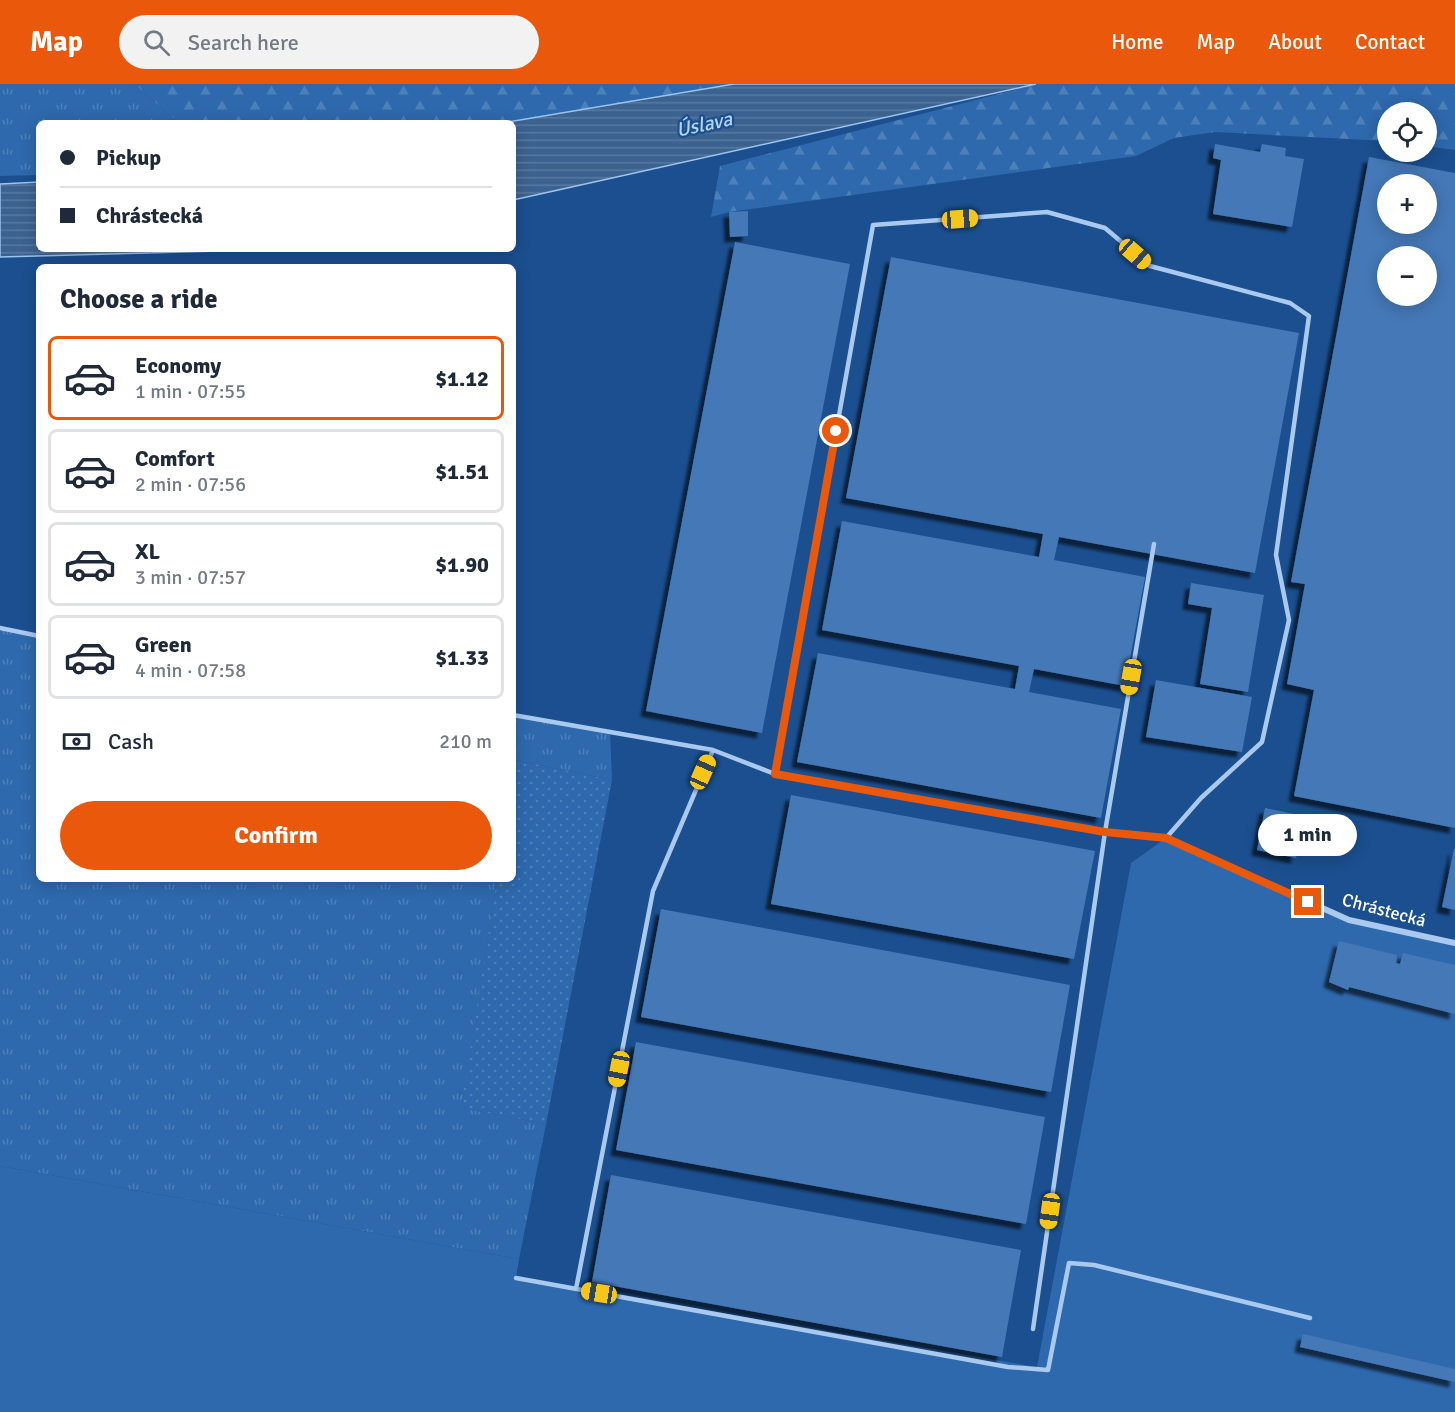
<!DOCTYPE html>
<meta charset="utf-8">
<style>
:root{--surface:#fff;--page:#f2f2f3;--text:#1f2937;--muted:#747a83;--line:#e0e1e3;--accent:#ea580c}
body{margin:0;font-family:Signika,sans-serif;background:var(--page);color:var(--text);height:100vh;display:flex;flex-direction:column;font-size:22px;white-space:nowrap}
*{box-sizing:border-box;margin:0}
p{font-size:20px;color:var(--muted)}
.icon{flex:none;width:33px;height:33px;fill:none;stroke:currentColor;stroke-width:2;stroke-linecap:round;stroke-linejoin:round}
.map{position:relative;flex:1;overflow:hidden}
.panel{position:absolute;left:36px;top:180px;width:480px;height:618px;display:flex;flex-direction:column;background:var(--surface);border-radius:9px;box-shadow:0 3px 15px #0003}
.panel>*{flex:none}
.top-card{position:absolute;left:36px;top:36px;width:480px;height:132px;border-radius:9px;box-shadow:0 3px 15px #0003;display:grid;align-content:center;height:132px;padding:0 24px;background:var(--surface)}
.controls{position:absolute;left:1377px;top:18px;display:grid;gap:12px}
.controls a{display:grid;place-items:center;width:60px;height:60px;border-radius:50%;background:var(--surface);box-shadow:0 3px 15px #0003;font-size:30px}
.end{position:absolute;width:27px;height:27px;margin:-14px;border:8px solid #ea580c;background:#fff;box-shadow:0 0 0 3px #fff}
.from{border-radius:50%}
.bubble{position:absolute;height:42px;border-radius:21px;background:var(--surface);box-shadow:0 3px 15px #0003;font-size:20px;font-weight:700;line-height:42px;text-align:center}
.car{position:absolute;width:18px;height:36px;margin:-18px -9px;border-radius:8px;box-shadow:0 0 4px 2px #0007;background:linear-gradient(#f5c518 24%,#345 0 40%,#f5c518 0 76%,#345 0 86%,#f5c518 0)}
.top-card b{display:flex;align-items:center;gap:21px;height:57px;font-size:22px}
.top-card b+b{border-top:2px solid var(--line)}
.top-card i{width:15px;height:15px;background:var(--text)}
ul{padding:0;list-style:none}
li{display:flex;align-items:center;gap:18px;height:84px;margin:0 12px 9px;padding:0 12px;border:3px solid var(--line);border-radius:9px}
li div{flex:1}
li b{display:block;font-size:22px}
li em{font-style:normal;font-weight:700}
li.active{border-color:var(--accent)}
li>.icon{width:54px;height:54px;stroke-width:1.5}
h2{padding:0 24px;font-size:27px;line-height:72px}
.pay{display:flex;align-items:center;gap:15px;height:66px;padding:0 24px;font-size:22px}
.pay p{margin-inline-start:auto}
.action{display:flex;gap:12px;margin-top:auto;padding:12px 24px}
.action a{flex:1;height:69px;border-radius:36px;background:var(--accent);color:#fff;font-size:24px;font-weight:700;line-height:69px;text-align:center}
header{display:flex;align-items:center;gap:36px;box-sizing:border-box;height:84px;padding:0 30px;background:var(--accent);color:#fff}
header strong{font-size:28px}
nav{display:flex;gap:33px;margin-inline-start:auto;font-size:21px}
.search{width:420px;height:54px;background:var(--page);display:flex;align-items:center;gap:15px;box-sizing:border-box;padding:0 21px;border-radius:33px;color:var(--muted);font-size:22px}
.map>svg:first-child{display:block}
</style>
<header>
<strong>Map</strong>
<div class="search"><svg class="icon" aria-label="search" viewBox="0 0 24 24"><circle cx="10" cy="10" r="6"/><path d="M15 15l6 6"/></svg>Search here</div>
<nav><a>Home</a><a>Map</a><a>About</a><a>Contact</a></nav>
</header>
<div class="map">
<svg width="1455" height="1328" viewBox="0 0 1455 1328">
<defs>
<pattern id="grass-tufts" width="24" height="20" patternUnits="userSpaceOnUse" patternTransform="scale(1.5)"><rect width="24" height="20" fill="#2e69ad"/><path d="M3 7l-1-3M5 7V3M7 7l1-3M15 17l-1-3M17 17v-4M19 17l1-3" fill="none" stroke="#4d80b9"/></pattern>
<pattern id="forest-firs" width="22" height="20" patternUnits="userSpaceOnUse" patternTransform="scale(1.5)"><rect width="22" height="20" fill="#2e69ad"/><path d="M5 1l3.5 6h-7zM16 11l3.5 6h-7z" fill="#4d80b9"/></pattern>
<pattern id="garden-dots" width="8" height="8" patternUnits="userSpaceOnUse" patternTransform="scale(1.5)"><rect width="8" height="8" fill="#2e69ad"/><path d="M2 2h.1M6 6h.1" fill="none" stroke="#4d80b9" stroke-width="1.8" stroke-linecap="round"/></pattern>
<pattern id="water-rules" width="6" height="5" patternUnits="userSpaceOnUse" patternTransform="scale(1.5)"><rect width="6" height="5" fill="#3c6290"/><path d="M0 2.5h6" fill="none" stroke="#597aa1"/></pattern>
<filter id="shadow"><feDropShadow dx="-5.5" dy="5.5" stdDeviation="1.5" flood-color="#0009"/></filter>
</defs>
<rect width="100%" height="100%" fill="#1b4f8f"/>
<!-- grass -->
<path fill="url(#grass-tufts)" d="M 0,0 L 134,0 L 179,39 L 39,39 L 39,91 L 0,92 Z
M 0,544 L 39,552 L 39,795 L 497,795 L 462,1024 L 546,1040 L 519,1175 L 0,1082 Z
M 513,631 L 610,648 L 612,696 L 515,676 L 513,689 Z"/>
<!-- forest -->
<path fill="url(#forest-firs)" d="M 134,0 L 734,0 L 502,39 L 179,39 Z
M 1037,0 L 1455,0 L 1455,66 L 1427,62 L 1426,28 L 1388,28 L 1387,57 L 1215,48 L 1174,54 L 1136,72 L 729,128 L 711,133 L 720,82 Z"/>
<!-- garden -->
<path fill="url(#garden-dots)" d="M 515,676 L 612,696 L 546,1040 L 461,1024 L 497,795 L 513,795 Z"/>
<!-- pitch -->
<path fill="#2e69ad" d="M 1166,754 L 1349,836 L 1455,859 L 1455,1328 L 0,1328 L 0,1082 L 519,1175 L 516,1194 L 1037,1283 L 1131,779 Z"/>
<!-- water -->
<path fill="url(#water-rules)" stroke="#9cc4f0" stroke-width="1.5" d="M 734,0 L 1036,0 L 513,116 L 513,39 L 502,39 Z
M 39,98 L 39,165 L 295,165 L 0,173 L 0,100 Z"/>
<!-- building -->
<path fill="#4478b7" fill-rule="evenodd" filter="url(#shadow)" d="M 1215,60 L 1260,68 L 1262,60 L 1286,64 L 1285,72 L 1304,75 L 1292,143 L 1213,130 L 1221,76 L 1213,74 Z
M 1369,73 L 1455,89 L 1455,744 L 1294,712 L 1314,606 L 1287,600 L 1305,500 L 1291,498 ZM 1388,100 L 1426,100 L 1426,140 L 1388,140 ZM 1388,172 L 1426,172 L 1426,212 L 1388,212 Z
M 748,127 L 748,152 L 730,153 L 729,128 Z
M 735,158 L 850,180 L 762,649 L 646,627 Z
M 891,173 L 1299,249 L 1255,489 L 1059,453 L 1054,476 L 1145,493 L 1125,602 L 1034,585 L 1029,608 L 1121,625 L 1101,734 L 797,678 L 818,569 L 1015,605 L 1019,582 L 822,546 L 842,437 L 1039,473 L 1043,450 L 846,414 Z
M 1191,499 L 1264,511 L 1248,608 L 1200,600 L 1212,524 L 1188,520 Z
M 1156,596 L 1252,613 L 1242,668 L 1146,653 Z
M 791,711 L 1095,767 L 1074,875 L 771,820 Z
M 1265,724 L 1304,732 L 1296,774 L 1257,766 Z
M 1454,765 L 1455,765 L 1455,826 L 1442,823 Z
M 661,825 L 1070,901 L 1051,1008 L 641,933 Z
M 1339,857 L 1397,871 L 1396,879 L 1400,880 L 1403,869 L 1455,881 L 1455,930 L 1349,903 L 1348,906 L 1329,898 Z
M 636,958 L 1045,1033 L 1026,1140 L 616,1066 Z
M 611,1091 L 1021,1166 L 1002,1273 L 592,1198 Z
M 1303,1250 L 1455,1285 L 1455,1298 L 1300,1263 Z"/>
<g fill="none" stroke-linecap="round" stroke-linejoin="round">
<!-- lane -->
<path stroke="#a9c9ee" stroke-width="4.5" d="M 0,544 L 39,552
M 513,631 L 713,666 L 775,690 L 1105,748
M 775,690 L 873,141 L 1047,128 L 1105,144 L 1150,182 L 1290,219 L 1309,232 L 1276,471 L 1289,536 L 1262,658 L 1201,714 L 1166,754
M 516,1194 L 1008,1283 L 1048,1286 L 1069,1179 L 1094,1181 L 1310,1234
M 576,1205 L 653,807 L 713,666
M 1033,1245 L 1105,748 L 1154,460"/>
<!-- street -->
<path stroke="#a9c9ee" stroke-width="6" d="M 1105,748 L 1166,754 L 1349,836 L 1455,859"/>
</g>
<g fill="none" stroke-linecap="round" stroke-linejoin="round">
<!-- route -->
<path stroke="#ea580c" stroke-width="8" d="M 836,347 L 775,690 L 1105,748 L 1166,754 L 1308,818"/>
</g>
<g text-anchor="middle" stroke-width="4.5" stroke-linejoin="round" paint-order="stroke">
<!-- street labels -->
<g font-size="18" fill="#fff" stroke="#1b4f8f">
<text transform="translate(1384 826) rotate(15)" y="6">Chrástecká</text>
</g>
<!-- water labels -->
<g font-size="20" font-style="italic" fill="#b5d3f5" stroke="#1b4f8f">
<text transform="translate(704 40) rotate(-12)" y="7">Úslava</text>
</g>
</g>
</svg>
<div class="controls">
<a><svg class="icon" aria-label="locate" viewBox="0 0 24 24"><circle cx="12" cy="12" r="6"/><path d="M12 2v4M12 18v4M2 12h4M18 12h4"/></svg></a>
<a>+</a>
<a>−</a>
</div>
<i class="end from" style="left:836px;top:347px"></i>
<i class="end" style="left:1308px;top:818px"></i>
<div class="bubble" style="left:1258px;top:730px;width:99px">1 min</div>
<i class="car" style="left:960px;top:135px;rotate:86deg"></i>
<i class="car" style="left:1135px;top:170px;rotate:131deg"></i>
<i class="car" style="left:1131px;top:593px;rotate:190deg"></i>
<i class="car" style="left:703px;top:688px;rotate:24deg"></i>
<i class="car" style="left:619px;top:985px;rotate:191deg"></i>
<i class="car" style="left:1050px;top:1127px;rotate:188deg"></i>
<i class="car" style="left:599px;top:1209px;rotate:280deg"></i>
<div class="top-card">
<b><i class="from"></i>Pickup</b>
<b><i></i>Chrástecká</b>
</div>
<section class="panel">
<h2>Choose a ride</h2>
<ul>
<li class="active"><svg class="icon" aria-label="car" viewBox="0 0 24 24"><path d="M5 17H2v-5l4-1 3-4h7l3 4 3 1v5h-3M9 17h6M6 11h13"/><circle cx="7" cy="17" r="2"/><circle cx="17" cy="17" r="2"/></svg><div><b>Economy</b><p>1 min · 07:55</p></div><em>$1.12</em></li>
<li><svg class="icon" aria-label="car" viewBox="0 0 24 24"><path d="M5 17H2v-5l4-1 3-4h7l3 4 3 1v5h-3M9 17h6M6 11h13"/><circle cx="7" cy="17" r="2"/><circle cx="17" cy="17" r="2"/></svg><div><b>Comfort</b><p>2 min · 07:56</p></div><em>$1.51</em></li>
<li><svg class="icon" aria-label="car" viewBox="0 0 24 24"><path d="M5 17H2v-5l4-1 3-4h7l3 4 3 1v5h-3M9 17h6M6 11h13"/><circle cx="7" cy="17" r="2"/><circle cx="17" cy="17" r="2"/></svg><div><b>XL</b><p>3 min · 07:57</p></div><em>$1.90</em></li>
<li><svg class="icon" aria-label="car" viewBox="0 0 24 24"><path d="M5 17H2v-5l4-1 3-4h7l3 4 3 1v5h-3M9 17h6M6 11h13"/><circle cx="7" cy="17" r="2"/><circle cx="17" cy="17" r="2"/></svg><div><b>Green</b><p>4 min · 07:58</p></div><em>$1.33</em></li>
</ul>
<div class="pay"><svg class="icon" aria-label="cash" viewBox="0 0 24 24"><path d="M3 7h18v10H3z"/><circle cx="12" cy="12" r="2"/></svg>Cash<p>210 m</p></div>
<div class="action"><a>Confirm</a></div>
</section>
</div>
